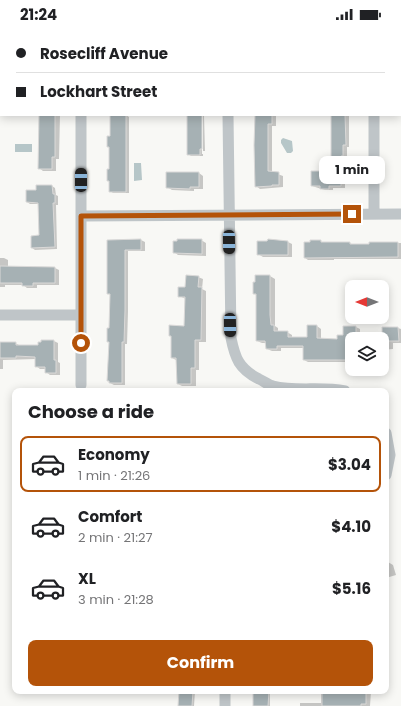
<!DOCTYPE html>
<meta charset="utf-8">
<style>
:root{--surface:#fff;--page:#f2f2f2;--text:#202124;--muted:#757577;--line:#e0e0e0;--accent:#b45309}
body{margin:0;font-family:Poppins,sans-serif;background:var(--page);color:var(--text);height:100vh;display:flex;flex-direction:column;font-size:15px;white-space:nowrap}
*{box-sizing:border-box;margin:0}
p{font-size:13px;color:var(--muted)}
.icon{flex:none;width:22px;height:22px;fill:none;stroke:currentColor;stroke-width:2;stroke-linecap:round;stroke-linejoin:round}
.map{position:relative;flex:1;overflow:hidden}
.drawer{position:absolute;left:12px;top:360px;width:377px;height:306px;display:flex;flex-direction:column;background:var(--surface);border-radius:8px;box-shadow:0 2px 10px #0003}
.drawer>*{flex:none}
.guide{position:absolute;left:0px;top:0px;width:401px;height:88px;box-shadow:0 2px 10px #0003;display:grid;align-content:center;height:88px;padding:0 16px;background:var(--surface)}
.needle{width:26px;rotate:270deg}
.controls{position:absolute;left:345px;top:252px;display:grid;gap:8px}
.controls a{display:grid;place-items:center;width:44px;height:44px;border-radius:8px;background:var(--surface);box-shadow:0 2px 10px #0003;font-size:20px}
.end{position:absolute;width:18px;height:18px;margin:-9px;border:5px solid #b45309;background:#fff;box-shadow:0 0 0 2px #fff}
.from{border-radius:50%}
.bubble{position:absolute;height:28px;border-radius:8px;background:var(--surface);box-shadow:0 2px 10px #0003;font-size:13px;font-weight:700;line-height:28px;text-align:center}
.car{position:absolute;width:12px;height:24px;margin:-12px -6px;border-radius:5px;box-shadow:0 0 3px 1px #0007;background:linear-gradient(#222 24%,#8ab4d8 0 40%,#222 0 76%,#8ab4d8 0 86%,#222 0)}
.guide b{display:flex;align-items:center;gap:14px;height:38px;font-size:15px}
.guide b+b{border-top:1px solid var(--line)}
.guide i{width:10px;height:10px;background:var(--text)}
ul{padding:0;list-style:none}
li{display:flex;align-items:center;gap:12px;height:56px;margin:0 8px 6px;padding:0 8px;border:2px solid transparent;border-radius:8px}
li div{flex:1}
li b{display:block;font-size:15px}
li em{font-style:normal;font-weight:700}
li.selected{border-color:var(--accent)}
li>.icon{width:36px;height:36px;stroke-width:1.5}
h2{padding:0 16px;font-size:18px;line-height:48px}
.primary-button{display:flex;gap:8px;margin-top:auto;padding:8px 16px}
.primary-button a{flex:1;height:46px;border-radius:8px;background:var(--accent);color:#fff;font-size:16px;font-weight:700;line-height:46px;text-align:center}
.status{display:flex;justify-content:space-between;align-items:center;height:28px;padding:0 20px;background:var(--surface);direction:ltr}
.status svg{height:11px;fill:currentColor}
.map>svg:first-child{display:block}
</style>
<div class="status"><b>21:24</b><svg viewBox="0 0 49 12"><path d="M0 12V9h3v3zM5 12V6h3v6zM10 12V3h3v9zM15 12V0h3v12zM26 1h20v11H26zM47 4h2v5h-2z"/></svg></div>
<div class="map">
<svg width="401" height="678" viewBox="0 0 401 678">
<rect width="100%" height="100%" fill="#f8f8f5"/>
<!-- water -->
<path fill="#b6c6c8" d="M 283,110 L 292,113 L 293,123 L 291,125 L 287,125 L 281,115 L 281,112 Z
M 15,116 L 32,116 L 32,124 L 15,124 Z
M 134,135 L 141,135 L 142,152 L 134,153 Z"/>
<!-- shadow -->
<path fill="#0003" d="M 39,0 L 56,0 L 56,1 L 39,1 Z
M 109,0 L 125,0 L 125,1 L 109,1 Z
M 187,0 L 202,0 L 202,1 L 187,1 Z
M 257,0 L 274,0 L 274,1 L 257,1 Z
M 329,0 L 345,0 L 345,1 L 329,1 Z
M 39,87 L 60,87 L 59,131 L 56,131 L 56,143 L 43,143 L 39,140 Z
M 111,87 L 126,87 L 129,89 L 129,165 L 113,165 L 110,163 L 110,154 L 108,153 L 110,142 L 110,120 L 108,119 L 111,109 Z
M 188,87 L 201,87 L 202,126 L 203,126 L 203,128 L 191,128 L 188,126 Z
M 203,87 L 204,87 L 205,123 L 203,123 Z
M 256,87 L 276,87 L 276,98 L 272,98 L 272,144 L 283,148 L 283,159 L 260,161 L 256,158 Z
M 332,87 L 349,87 L 349,119 L 347,119 L 347,130 L 345,130 L 345,160 L 333,160 L 333,162 L 325,162 L 312,158 L 332,144 Z
M 199,145 L 203,148 L 203,161 L 194,161 L 194,163 L 172,162 L 167,159 Z
M 37,158 L 52,158 L 55,160 L 56,167 L 58,168 L 58,177 L 56,177 L 57,221 L 35,222 L 32,220 L 40,208 L 39,176 L 30,176 L 27,174 L 37,163 Z
M 141,212 L 145,214 L 145,223 L 128,223 L 128,284 L 127,316 L 125,316 L 125,357 L 114,357 L 110,355 L 110,315 L 108,313 L 110,301 L 111,267 L 108,266 L 108,213 Z
M 201,212 L 206,215 L 206,228 L 178,227 L 174,224 Z
M 320,213 L 324,215 L 350,215 L 353,217 L 370,217 L 370,215 L 401,215 L 401,231 L 334,231 L 334,232 L 308,232 L 305,230 Z
M 288,214 L 292,216 L 292,229 L 263,229 L 258,226 Z
M 0,230 L 4,230 L 8,232 L 8,239 L 55,240 L 59,242 L 59,257 L 37,257 L 37,260 L 27,260 L 23,257 L 5,257 L 5,259 L 0,259 Z
M 256,248 L 270,248 L 275,251 L 275,298 L 278,300 L 278,304 L 287,304 L 292,307 L 292,310 L 308,310 L 317,298 L 321,301 L 321,311 L 338,312 L 344,308 L 356,299 L 360,301 L 360,306 L 383,306 L 383,300 L 398,300 L 401,301 L 401,315 L 393,315 L 393,321 L 382,322 L 382,311 L 352,311 L 352,334 L 308,334 L 304,332 L 304,320 L 281,320 L 281,323 L 272,323 L 267,321 L 266,315 L 262,315 L 257,313 L 257,267 L 254,266 Z
M 198,249 L 203,251 L 202,261 L 206,263 L 206,314 L 199,314 L 199,342 L 196,342 L 196,358 L 182,358 L 178,356 L 176,332 L 172,330 L 172,309 L 170,308 L 185,299 L 186,271 L 179,268 Z
M 54,313 L 58,315 L 58,334 L 60,335 L 60,347 L 50,347 L 46,344 L 46,341 L 40,341 L 36,338 L 36,331 L 3,332 L 3,341 L 0,341 L 0,315 L 15,315 L 21,318 L 39,318 Z
M 386,529 L 388,534 L 393,537 L 396,547 L 386,550 Z
M 180,663 L 195,663 L 194,678 L 179,678 Z
M 254,663 L 270,663 L 270,678 L 254,678 Z
M 321,663 L 371,663 L 370,678 L 300,678 L 300,675 L 321,675 Z"/>
<!-- building -->
<path fill="#a6b1b4" stroke="#dad9d8" d="M 39,87 L 55,87 L 55,129 L 52,129 L 52,141 L 38,141 Z
M 110,87 L 126,87 L 126,164 L 109,164 L 109,153 L 107,153 L 107,141 L 109,141 L 109,119 L 107,119 L 107,108 L 110,108 Z
M 187,87 L 202,87 L 202,121 L 200,121 L 200,127 L 187,127 Z
M 255,87 L 272,87 L 272,96 L 268,96 L 268,143 L 279,144 L 279,157 L 272,157 L 272,158 L 255,159 L 254,117 Z
M 331,87 L 345,87 L 346,117 L 343,117 L 343,128 L 341,128 L 341,158 L 329,158 L 329,161 L 320,161 L 320,158 L 311,158 L 311,143 L 331,143 Z
M 166,144 L 199,144 L 199,159 L 190,159 L 190,161 L 166,160 Z
M 36,157 L 52,157 L 53,166 L 55,166 L 55,175 L 53,175 L 55,219 L 31,220 L 31,208 L 39,207 L 38,175 L 26,174 L 26,162 L 36,162 Z
M 141,211 L 141,222 L 125,222 L 125,282 L 124,314 L 122,314 L 122,355 L 109,355 L 109,353 L 107,353 L 109,314 L 107,314 L 107,300 L 109,300 L 110,266 L 107,266 L 107,212 Z
M 177,211 L 202,211 L 202,226 L 173,225 L 173,213 L 177,213 Z
M 268,211 L 288,213 L 288,227 L 257,227 L 257,213 L 267,213 Z
M 310,212 L 321,212 L 321,214 L 350,214 L 350,216 L 369,216 L 369,214 L 398,214 L 398,229 L 304,230 L 304,214 L 310,214 Z
M 0,238 L 55,239 L 55,255 L 33,255 L 33,258 L 22,258 L 22,255 L 0,255 Z
M 186,247 L 199,248 L 198,259 L 202,259 L 201,312 L 195,312 L 195,340 L 191,340 L 191,356 L 177,356 L 176,330 L 171,330 L 171,308 L 169,308 L 169,297 L 184,298 L 185,269 L 178,269 L 178,259 L 185,259 Z
M 255,247 L 270,247 L 270,287 L 271,297 L 274,297 L 274,303 L 288,303 L 288,309 L 307,309 L 307,297 L 317,297 L 317,310 L 337,311 L 337,307 L 343,307 L 343,298 L 356,298 L 356,311 L 352,311 L 352,332 L 303,332 L 303,318 L 277,318 L 277,321 L 266,321 L 265,313 L 256,313 L 256,266 L 253,266 L 253,254 L 255,254 Z
M 382,299 L 398,299 L 399,313 L 382,313 Z
M 41,312 L 54,312 L 54,332 L 56,332 L 56,345 L 45,345 L 45,339 L 35,339 L 35,329 L 16,328 L 16,330 L 0,330 L 0,314 L 16,314 L 16,317 L 38,317 L 38,314 L 41,314 Z
M 179,663 L 193,663 L 192,678 L 178,678 Z
M 253,663 L 269,663 L 268,678 L 253,678 Z
M 322,663 L 366,663 L 366,676 L 361,676 L 361,678 L 322,678 Z"/>
<g fill="none" stroke-linecap="round" stroke-linejoin="round">
<!-- minor -->
<path stroke="#bfc5c8" stroke-width="11" d="M 81,0 L 81,1
M 227,0 L 227,1
M 374,0 L 374,1
M 81,87 L 81,357
M 228,87 L 231,310 C 235,330 239,341 259,351 C 264,353 268,357 273,358 C 296,364 321,358 345,363
M 374,186 L 374,87
M 81,188 L 401,186
M 0,287 L 81,287
M 386,405 L 390,427 L 386,447
M 225,678 L 225,663"/>
</g>
<g fill="none" stroke-linecap="round" stroke-linejoin="round">
<!-- route -->
<path stroke="#b45309" stroke-width="5" d="M 81,315 L 81,188 L 352,186"/>
</g>
</svg>
<div class="controls">
<a><svg class="needle" viewBox="-14 -14 28 28"><path d="M0-13l5 13h-10z" fill="#e53935"/><path d="M0 13l5-13h-10z" fill="#757577"/></svg></a>
<a><svg class="icon" aria-label="layers" viewBox="0 0 24 24"><path d="M12 4l9 5-9 5-9-5zM3 14l9 5 9-5"/></svg></a>
</div>
<i class="end from" style="left:81px;top:315px"></i>
<i class="end" style="left:352px;top:186px"></i>
<div class="bubble" style="left:319px;top:128px;width:66px">1 min</div>
<i class="car" style="left:81px;top:152px;rotate:0deg"></i>
<i class="car" style="left:229px;top:214px;rotate:179deg"></i>
<i class="car" style="left:230px;top:297px;rotate:179deg"></i>
<div class="guide">
<b><i class="from"></i>Rosecliff Avenue</b>
<b><i></i>Lockhart Street</b>
</div>
<section class="drawer">
<h2>Choose a ride</h2>
<ul>
<li class="selected"><svg class="icon" aria-label="car" viewBox="0 0 24 24"><path d="M5 17H2v-5l4-1 3-4h7l3 4 3 1v5h-3M9 17h6M6 11h13"/><circle cx="7" cy="17" r="2"/><circle cx="17" cy="17" r="2"/></svg><div><b>Economy</b><p>1 min · 21:26</p></div><em>$3.04</em></li>
<li><svg class="icon" aria-label="car" viewBox="0 0 24 24"><path d="M5 17H2v-5l4-1 3-4h7l3 4 3 1v5h-3M9 17h6M6 11h13"/><circle cx="7" cy="17" r="2"/><circle cx="17" cy="17" r="2"/></svg><div><b>Comfort</b><p>2 min · 21:27</p></div><em>$4.10</em></li>
<li><svg class="icon" aria-label="car" viewBox="0 0 24 24"><path d="M5 17H2v-5l4-1 3-4h7l3 4 3 1v5h-3M9 17h6M6 11h13"/><circle cx="7" cy="17" r="2"/><circle cx="17" cy="17" r="2"/></svg><div><b>XL</b><p>3 min · 21:28</p></div><em>$5.16</em></li>
</ul>
<div class="primary-button"><a>Confirm</a></div>
</section>
</div>
